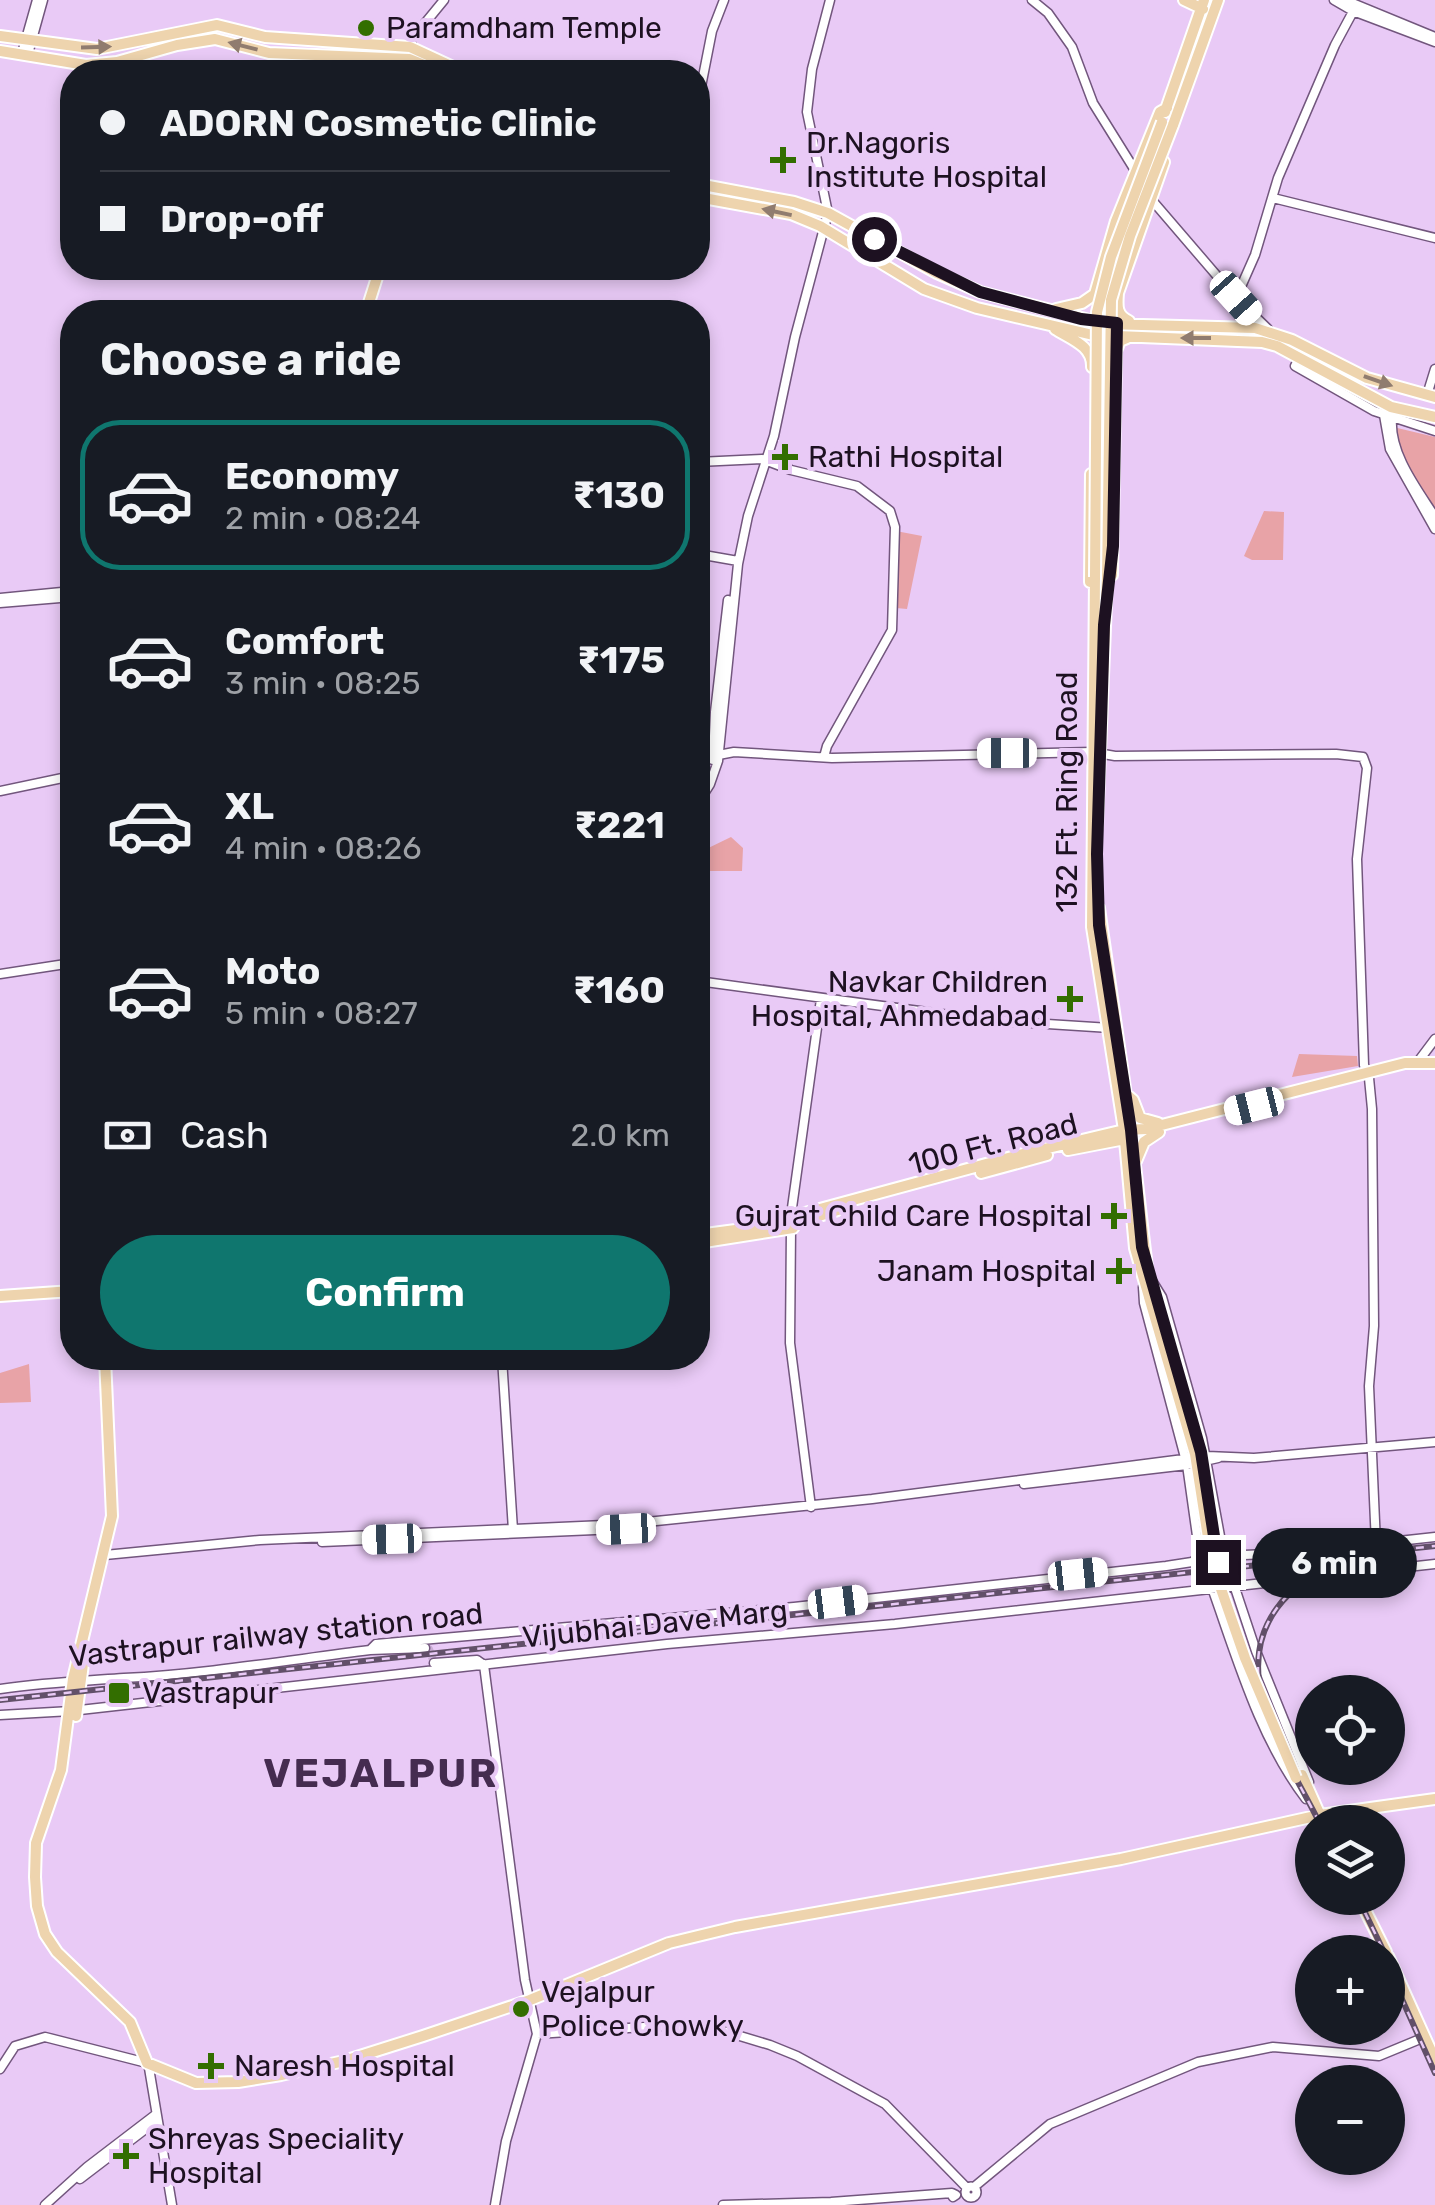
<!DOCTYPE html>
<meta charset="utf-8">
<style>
:root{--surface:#171b24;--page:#242831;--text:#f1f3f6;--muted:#9ea1a6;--line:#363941;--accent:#0f766e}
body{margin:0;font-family:Rubik,sans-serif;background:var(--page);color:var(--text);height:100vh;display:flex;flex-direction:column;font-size:38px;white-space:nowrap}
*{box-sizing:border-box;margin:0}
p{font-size:32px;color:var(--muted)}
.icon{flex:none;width:55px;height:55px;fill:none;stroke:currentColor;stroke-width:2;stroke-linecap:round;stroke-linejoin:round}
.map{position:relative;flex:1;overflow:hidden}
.drawer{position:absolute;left:60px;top:300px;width:650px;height:1070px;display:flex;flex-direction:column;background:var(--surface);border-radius:40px;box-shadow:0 5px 15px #0003}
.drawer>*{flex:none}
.top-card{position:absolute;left:60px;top:60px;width:650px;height:220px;border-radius:40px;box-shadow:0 5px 15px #0003;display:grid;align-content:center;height:220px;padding:0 40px;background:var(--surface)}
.buttons{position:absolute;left:1295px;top:1675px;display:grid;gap:20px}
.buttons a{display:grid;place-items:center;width:110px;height:110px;border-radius:50%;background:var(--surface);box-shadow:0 5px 15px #0003;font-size:50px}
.end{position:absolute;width:45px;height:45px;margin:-22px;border:12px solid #1d1121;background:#fff;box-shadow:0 0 0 5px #fff}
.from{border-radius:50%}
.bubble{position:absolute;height:70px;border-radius:35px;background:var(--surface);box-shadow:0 5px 15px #0003;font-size:32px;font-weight:700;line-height:70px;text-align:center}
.car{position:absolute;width:30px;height:60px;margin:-30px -15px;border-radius:12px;box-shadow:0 0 8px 2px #0007;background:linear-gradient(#fff 24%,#345 0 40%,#fff 0 76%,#345 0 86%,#fff 0)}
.top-card b{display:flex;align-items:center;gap:35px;height:95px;font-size:38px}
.top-card b+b{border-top:2px solid var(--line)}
.top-card i{width:25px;height:25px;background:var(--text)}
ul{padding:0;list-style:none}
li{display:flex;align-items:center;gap:30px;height:150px;margin:0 20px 15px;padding:0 20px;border:5px solid transparent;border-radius:40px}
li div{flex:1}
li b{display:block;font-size:38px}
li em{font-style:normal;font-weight:700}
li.current{border-color:var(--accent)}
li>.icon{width:90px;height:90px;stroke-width:1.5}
h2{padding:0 40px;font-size:45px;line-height:120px}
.pay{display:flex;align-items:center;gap:25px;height:110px;padding:0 40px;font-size:38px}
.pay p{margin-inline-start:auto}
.primary-button{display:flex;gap:20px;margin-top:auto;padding:20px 40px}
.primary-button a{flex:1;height:115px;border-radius:60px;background:var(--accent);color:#fff;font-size:40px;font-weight:700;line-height:115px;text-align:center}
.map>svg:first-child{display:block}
</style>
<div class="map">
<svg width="1435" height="2205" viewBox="0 0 1435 2205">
<rect width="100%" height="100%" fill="#e9caf6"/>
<!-- green -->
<path fill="#e8a3a7" d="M 1389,426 L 1435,437 L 1435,523 L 1397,458 Z
M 1264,511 L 1284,512 L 1283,560 L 1252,560 L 1244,556 Z
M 896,531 L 922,536 L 907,609 L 896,608 Z
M 731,837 L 743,848 L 742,871 L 698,871 L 698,853 Z
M 1299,1054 L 1357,1056 L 1358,1066 L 1292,1077 Z
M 29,1364 L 31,1402 L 0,1403 L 0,1373 Z"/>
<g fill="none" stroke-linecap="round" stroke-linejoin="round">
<!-- minor-tunnel -->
<path stroke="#caaed6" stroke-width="8" stroke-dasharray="8 4" stroke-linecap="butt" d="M 425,1648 L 429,1649 L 434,1663"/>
<!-- minor casing -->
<g stroke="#72567d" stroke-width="11">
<path id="minor" d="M 1032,0 L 1048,13 L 1072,47 L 1093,103 L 1136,172
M 1334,0 L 1353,11 L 1435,42
M 1345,0 L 1435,37
M 410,47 L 412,39 L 444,0
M 22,53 L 37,0
M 28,54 L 43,0
M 698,102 L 712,31 L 724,0
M 1273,198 L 1435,238
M 1151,199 L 1236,298 L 1268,329
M 1236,298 L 1255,255 L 1278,178 L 1335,45 L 1356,6
M 1299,358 L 1295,366 L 1374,411 L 1435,431
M 1427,395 L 1435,369
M 1384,415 L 1390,449 L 1435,529
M 1392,418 C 1389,453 1417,489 1435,517
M 698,462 L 762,459 L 791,470 L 857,486 L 890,511 L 895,527 L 892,630 L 827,746 L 824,757
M 698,554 L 738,561
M 0,598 L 72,591
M 0,603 L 72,597
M 698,759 L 734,752 L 832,758 L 1092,752 L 1115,756 L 1336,754 L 1363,757 L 1367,768 L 1357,859 L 1364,1065 L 1369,1078 L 1372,1109 L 1374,1326 L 1369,1386 L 1376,1544
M 713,760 L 715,712 L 728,600
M 0,791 L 72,776
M 698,803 L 710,784 L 718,761 L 738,564 L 748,516 L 774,436 L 795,337 L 828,213 L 807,112 L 812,69 L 830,0
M 0,974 L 72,963
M 698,981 L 986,1020 L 1110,1028
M 1417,1063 L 1435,1039
M 791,1215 L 821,999
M 791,1228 L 790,1343 L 811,1507
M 1149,1276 L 1162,1297 L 1202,1438 L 1224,1558
M 1143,1287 L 1144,1303 L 1187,1465 L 1200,1557
M 502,1358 L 513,1530
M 1024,1484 L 1187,1465 L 1218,1458
M 322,1542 L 618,1529
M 105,1555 L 260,1540 L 627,1524 L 872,1499 L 1207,1456 L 1254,1458 L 1435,1442
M 1234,1585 L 1256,1651 L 1309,1782
M 1212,1588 C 1237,1658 1260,1739 1306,1799
M 370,1650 L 425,1648
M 434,1663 L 477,1660 L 484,1665 L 525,1980 L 537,2034 L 506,2141 L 495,2205
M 0,1689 C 42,1683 82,1681 124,1678 C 206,1674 289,1660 370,1650 L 376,1644 L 794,1607 L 1166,1566 L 1192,1562 L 1200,1557 L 1289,1553 L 1435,1537
M 0,1715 L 71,1711 L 667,1644 L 895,1624 L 1435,1564
M 537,2034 L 659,2026 L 720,2030 L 770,2045 L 797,2056 L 885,2104 L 967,2188
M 148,2062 L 172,2205
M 0,2069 L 15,2046 L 45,2037 L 147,2063
M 80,2179 L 156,2121
M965.5 2192a5.5 5.5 0 1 1 11 0a5.5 5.5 0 1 1-11 0Z
M 974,2187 L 1050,2124 L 1198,2062 L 1273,2047 L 1379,2056 L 1425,2037
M 45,2205 L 87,2167 L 155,2115
M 723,2205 L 831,2202 L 952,2193 L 956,2195 L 953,2197"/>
</g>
<!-- major casing -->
<g stroke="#fff" stroke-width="14">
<path id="major" d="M 1184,0 L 1203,9
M 0,36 L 97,49 L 217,25 L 265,37 L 410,47 L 464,72
M 0,51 L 86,65 L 117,62 L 177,45 L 215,39 L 269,53 L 409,59 L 441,72
M 1165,112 L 1204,0
M 1173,125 L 1218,0
M 698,184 L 794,202 L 828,213 L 937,273 L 980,292 L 1105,324 L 1255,328 L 1292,340 L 1367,378 L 1435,397
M 698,197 L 791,214 L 820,226 L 924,289 L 977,308 L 1093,335 L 1262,342 L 1277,346 L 1391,407 L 1435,417
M 1056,309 L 1082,303 L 1095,294 L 1116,221 L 1160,112 L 1167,108
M 366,312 L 380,268
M 1129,321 C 1116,315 1117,306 1118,293 L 1164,162
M 1055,329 C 1071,339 1093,346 1092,367
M 1112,575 L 1116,351 L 1120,341 L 1127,338
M 1095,577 L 1092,927 L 1124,1130 L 1135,1248 L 1149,1297
M 1090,582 L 1091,474
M 1097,826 L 1107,577
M 1099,908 L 1128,1109
M 1126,1094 L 1133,1100 L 1140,1118 L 1158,1123
M 1131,1131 L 1147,1268
M 1068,1150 L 1130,1138
M 1136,1161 L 1144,1142 L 1159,1132
M 981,1173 L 1047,1155
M 794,1216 L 1023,1154 L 1124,1130 L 1146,1129 L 1405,1063 L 1435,1063
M 797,1223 L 844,1208
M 698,1235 L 758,1227 L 785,1220
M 698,1243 L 793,1228 L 797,1221 L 794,1216 L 786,1218 L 787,1227
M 0,1296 L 72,1291
M 105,1358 L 112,1516 L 73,1679 L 61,1770 L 36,1843 L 35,1877 L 37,1906 L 45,1934 L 57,1952 L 130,2022 L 147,2063 L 196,2083 L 238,2082 L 281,2075 L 344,2061 L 423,2036 L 530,2000 L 669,1943 L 735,1927 L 1121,1859 L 1320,1815 L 1435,1799
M 76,1716 L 83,1664
M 1302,1775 L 1323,1822
M 1359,1898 L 1386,1952
M 1388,1956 L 1435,2060"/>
</g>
<!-- minor -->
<use href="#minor" stroke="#fff" stroke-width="8"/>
<!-- major -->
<use href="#major" stroke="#eed4ae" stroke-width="10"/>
<!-- rail casing -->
<g stroke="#625069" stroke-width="6">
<path id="rail" d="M 0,1700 L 1435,1546
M 1319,1822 C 1288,1759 1227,1676 1277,1608 C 1293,1586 1315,1573 1341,1566
M 1358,1898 L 1384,1952
M 1388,1968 L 1435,2073"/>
</g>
<!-- rail -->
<use href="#rail" stroke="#e9caf6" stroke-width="2.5" stroke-dasharray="8" stroke-linecap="butt"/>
<!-- major-bridge casing -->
<g stroke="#fff" stroke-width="14" stroke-linecap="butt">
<path id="major-bridge" d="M 1095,577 L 1097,312 L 1111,257 L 1162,122
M 1107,577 L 1111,300 L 1130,236 L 1173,125
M 1149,1297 L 1195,1454 L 1212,1563 L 1245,1658 L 1296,1778"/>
</g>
<!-- major-bridge -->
<use href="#major-bridge" stroke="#eed4ae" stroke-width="10"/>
</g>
<!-- one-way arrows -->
<defs><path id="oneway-solid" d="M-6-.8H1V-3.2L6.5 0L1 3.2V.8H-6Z" transform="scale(2.5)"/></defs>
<g fill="#907c6f">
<use href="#oneway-solid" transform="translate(243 46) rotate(-166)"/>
<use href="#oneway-solid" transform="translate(96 47) rotate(-2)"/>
<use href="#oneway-solid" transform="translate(777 212) rotate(-168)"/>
<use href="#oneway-solid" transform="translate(1196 338) rotate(-180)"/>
<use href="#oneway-solid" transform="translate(1378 381) rotate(19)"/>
</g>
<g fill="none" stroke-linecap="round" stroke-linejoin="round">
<!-- route -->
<path stroke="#1d1121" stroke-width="12" d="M 874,239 L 980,292 L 1081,319 L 1117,323 L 1113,546 L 1104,625 L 1097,854 L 1099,925 L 1131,1130 L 1142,1247 L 1201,1452 L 1218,1562"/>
</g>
<!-- markers -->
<g fill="#336e00" stroke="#e9caf6" stroke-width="4">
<circle cx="366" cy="28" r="10"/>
<path d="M778 145h10v10h10v10h-10v10h-10v-10h-10v-10h10z"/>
<path d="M780 442h10v10h10v10h-10v10h-10v-10h-10v-10h10z"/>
<path d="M1065 984h10v10h10v10h-10v10h-10v-10h-10v-10h10z"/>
<path d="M1109 1201h10v10h10v10h-10v10h-10v-10h-10v-10h10z"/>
<path d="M1114 1256h10v10h10v10h-10v10h-10v-10h-10v-10h10z"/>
<rect x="107" y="1681" width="24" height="24" rx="5"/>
<circle cx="521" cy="2009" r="10"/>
<path d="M206 2051h10v10h10v10h-10v10h-10v-10h-10v-10h10z"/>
<path d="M121 2141h10v10h10v10h-10v10h-10v-10h-10v-10h10z"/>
</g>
<g text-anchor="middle" stroke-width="8" stroke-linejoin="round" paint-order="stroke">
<!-- poi labels -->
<g font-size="30" fill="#1d1121" stroke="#e9caf6" text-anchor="start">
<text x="386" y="38">Paramdham Temple</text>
<text x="806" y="153">Dr.Nagoris<tspan x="806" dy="34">Institute Hospital</tspan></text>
<text x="808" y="467">Rathi Hospital</text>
<text x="1048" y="992" text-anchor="end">Navkar Children<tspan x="1048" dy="34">Hospital, Ahmedabad</tspan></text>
<text x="1092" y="1226" text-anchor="end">Gujrat Child Care Hospital</text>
<text x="1096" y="1281" text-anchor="end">Janam Hospital</text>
<text x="142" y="1703">Vastrapur</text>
<text x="541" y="2002">Vejalpur<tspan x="541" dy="34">Police Chowky</tspan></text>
<text x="234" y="2076">Naresh Hospital</text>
<text x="148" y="2149">Shreyas Speciality<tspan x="148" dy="34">Hospital</tspan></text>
</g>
<!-- street labels -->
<g font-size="30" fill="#1d1121" stroke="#e9caf6">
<text transform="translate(1067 792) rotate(-90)" y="10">132 Ft. Ring Road</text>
<text transform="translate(993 1144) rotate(-14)" y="10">100 Ft. Road</text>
<text transform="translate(655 1624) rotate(-6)" y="10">Vijubhai Dave Marg</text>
<text transform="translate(276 1635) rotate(-6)" y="10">Vastrapur railway station road</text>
</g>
<!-- district labels -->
<g font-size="40" font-weight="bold" letter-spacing="2.5" fill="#452c50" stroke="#e9caf6">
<text x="381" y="1787">VEJALPUR</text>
</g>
</g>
</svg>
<div class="buttons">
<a><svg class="icon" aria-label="locate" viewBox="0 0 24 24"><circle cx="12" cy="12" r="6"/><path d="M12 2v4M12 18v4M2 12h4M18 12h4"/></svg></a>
<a><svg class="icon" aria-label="layers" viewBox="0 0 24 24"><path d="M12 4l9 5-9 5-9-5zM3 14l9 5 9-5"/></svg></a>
<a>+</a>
<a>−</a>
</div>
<i class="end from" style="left:874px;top:239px"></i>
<i class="end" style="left:1218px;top:1562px"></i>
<div class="bubble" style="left:1252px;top:1528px;width:165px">6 min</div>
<i class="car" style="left:1236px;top:298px;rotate:138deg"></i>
<i class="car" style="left:1007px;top:753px;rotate:270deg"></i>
<i class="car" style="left:1254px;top:1106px;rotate:256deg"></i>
<i class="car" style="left:626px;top:1529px;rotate:267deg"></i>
<i class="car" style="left:392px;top:1539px;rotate:268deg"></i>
<i class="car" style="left:1078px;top:1574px;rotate:84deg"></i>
<i class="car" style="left:838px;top:1602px;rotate:83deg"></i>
<div class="top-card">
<b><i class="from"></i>ADORN Cosmetic Clinic</b>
<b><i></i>Drop-off</b>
</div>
<section class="drawer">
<h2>Choose a ride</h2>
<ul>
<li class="current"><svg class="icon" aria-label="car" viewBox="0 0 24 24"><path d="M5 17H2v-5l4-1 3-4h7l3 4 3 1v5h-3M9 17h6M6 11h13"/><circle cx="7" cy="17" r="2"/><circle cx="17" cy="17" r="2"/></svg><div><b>Economy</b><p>2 min · 08:24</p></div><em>₹130</em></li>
<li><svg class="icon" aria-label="car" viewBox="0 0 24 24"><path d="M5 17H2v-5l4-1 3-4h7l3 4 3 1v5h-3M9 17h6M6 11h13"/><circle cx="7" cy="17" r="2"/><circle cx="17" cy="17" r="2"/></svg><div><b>Comfort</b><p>3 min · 08:25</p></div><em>₹175</em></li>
<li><svg class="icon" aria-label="car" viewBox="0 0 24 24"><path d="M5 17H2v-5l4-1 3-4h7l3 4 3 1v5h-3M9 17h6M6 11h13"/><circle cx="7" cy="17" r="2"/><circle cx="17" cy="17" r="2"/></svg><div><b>XL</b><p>4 min · 08:26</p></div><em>₹221</em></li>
<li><svg class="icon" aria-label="car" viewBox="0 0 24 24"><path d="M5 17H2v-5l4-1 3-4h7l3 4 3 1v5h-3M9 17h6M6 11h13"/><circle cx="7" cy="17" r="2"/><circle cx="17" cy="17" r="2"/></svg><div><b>Moto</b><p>5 min · 08:27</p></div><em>₹160</em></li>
</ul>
<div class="pay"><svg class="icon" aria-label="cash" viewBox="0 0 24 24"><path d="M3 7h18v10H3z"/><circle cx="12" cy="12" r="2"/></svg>Cash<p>2.0 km</p></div>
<div class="primary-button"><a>Confirm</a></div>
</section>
</div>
